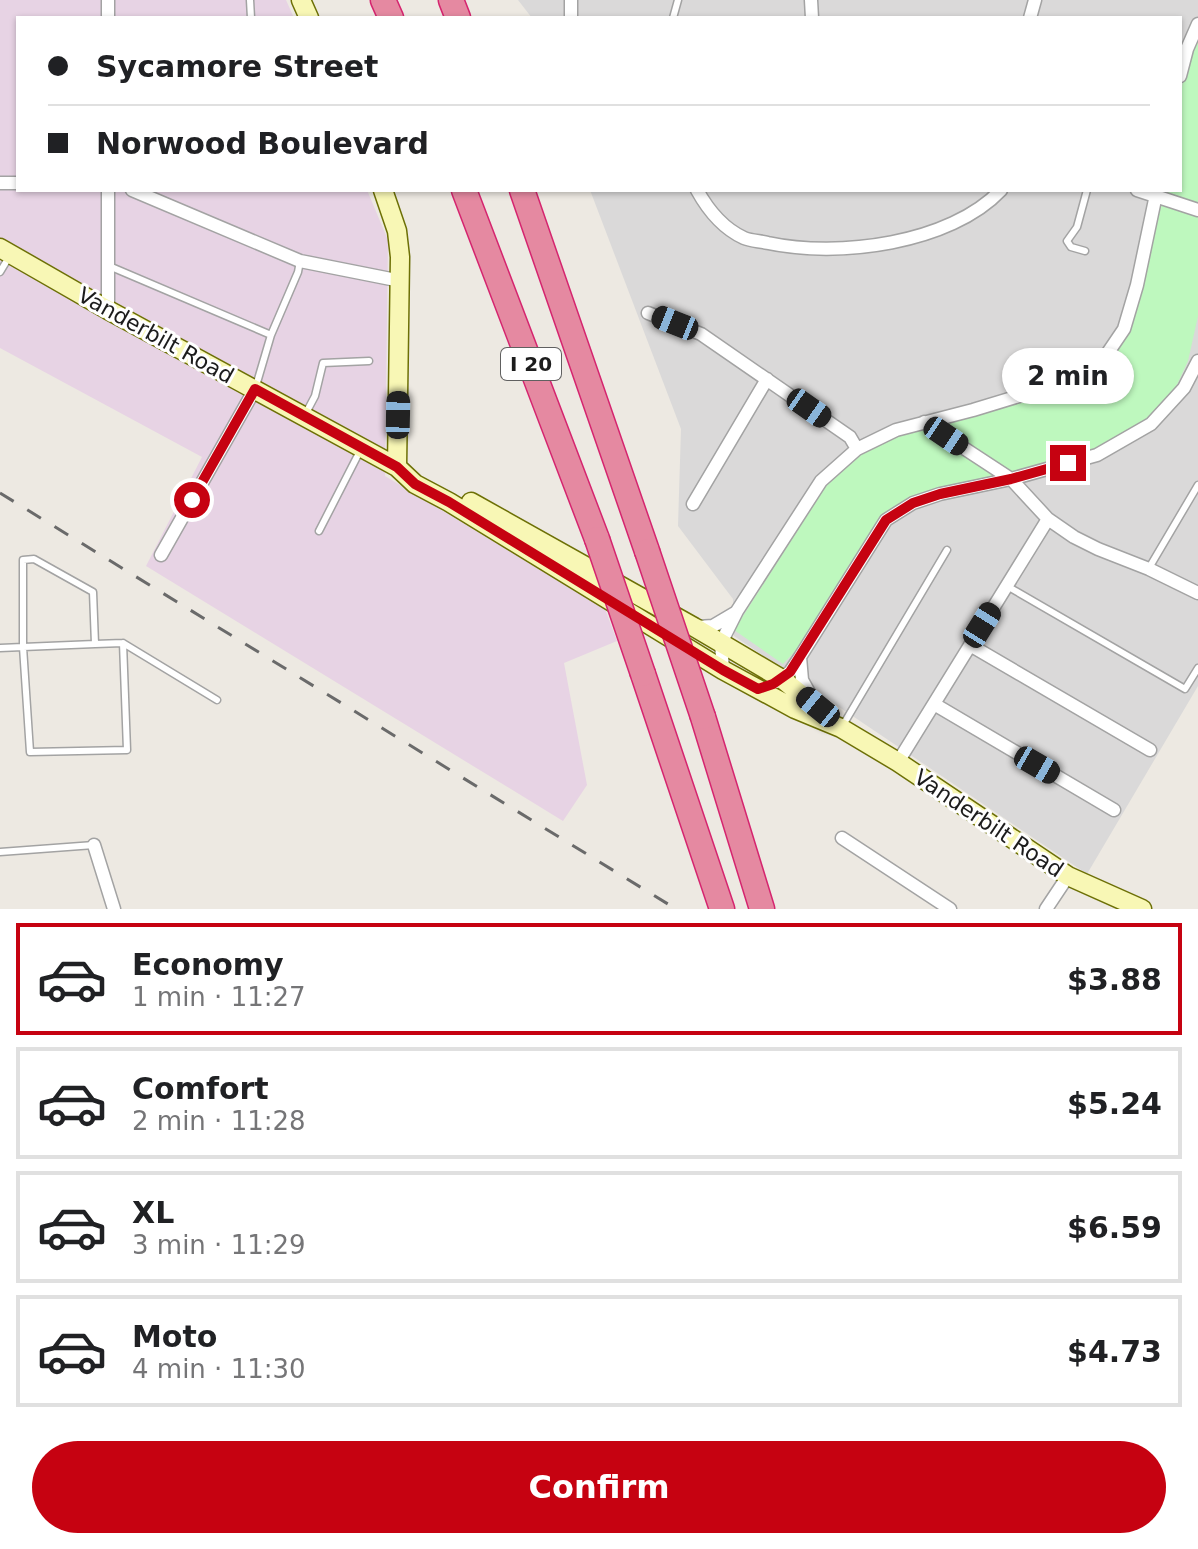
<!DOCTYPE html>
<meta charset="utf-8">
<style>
:root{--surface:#fff;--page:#f2f2f2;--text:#202124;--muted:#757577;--line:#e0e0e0;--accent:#c60211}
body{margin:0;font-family:"DejaVu Sans",sans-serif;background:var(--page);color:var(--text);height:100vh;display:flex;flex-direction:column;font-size:30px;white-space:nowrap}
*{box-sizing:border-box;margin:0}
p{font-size:26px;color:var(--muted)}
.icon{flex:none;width:44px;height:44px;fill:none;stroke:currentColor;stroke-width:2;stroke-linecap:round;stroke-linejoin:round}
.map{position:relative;height:909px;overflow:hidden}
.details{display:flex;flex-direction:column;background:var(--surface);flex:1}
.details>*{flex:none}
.banner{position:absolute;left:16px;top:16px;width:1166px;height:176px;border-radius:0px;box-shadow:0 2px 6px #0004;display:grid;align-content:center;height:176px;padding:0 32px;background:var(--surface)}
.end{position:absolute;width:36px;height:36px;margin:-18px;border:10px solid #c60211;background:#fff;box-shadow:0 0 0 4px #fff}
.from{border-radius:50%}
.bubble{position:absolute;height:56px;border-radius:28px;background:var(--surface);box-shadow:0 2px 6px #0004;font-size:26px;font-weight:700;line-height:56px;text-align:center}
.car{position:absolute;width:24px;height:48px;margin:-24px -12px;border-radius:10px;box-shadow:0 0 6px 2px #0007;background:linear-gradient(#222 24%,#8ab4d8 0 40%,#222 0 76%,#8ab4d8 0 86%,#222 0)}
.banner b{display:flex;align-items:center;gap:28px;height:76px;font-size:30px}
.banner b+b{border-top:2px solid var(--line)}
.banner i{width:20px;height:20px;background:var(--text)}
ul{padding:14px 0 0;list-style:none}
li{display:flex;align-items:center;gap:24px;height:112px;margin:0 16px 12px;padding:0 16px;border:4px solid var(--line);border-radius:0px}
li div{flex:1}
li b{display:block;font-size:30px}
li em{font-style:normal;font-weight:700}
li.on{border-color:var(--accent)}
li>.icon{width:72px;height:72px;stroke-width:1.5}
.primary-button{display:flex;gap:16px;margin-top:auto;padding:16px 32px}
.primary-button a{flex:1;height:92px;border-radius:48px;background:var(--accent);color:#fff;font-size:32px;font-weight:700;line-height:92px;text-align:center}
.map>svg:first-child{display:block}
</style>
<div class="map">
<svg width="1198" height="909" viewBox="0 0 1198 909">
<rect width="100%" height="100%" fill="#ede9e2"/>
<!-- residential -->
<path fill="#dad9d9" d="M 518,0 L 1198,0 L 1198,686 L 1087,874 L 734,636 L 733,599 L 678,526 L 681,429 L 590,190 L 1180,190 L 1180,18 L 532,18 Z"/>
<!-- industrial -->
<path fill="#e7d3e4" d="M 0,0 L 286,0 L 294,18 L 18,18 L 18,190 L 367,190 L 388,240 L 385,476 L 605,609 L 617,641 L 564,663 L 587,785 L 563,821 L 146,566 L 202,457 L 0,348 Z"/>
<!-- park -->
<path fill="#bef8be" d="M 1198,38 L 1198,316 L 1188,361 L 1176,387 L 1145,421 L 1095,451 L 913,497 L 884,515 L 803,643 L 783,664 L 734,630 L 826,486 L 861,455 L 899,435 L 1085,381 L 1113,359 L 1133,323 L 1163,190 L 1180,190 C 1180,140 1173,83 1198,38 Z"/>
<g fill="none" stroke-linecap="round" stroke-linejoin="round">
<!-- lane casing -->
<g stroke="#a3a3a3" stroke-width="9">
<path id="lane" d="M 250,0 L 251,18
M 673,18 L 678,0
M 1085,251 L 1071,247 L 1067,241 L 1077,227 L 1087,190
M 109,266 L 271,335
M 0,272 L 9,257
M 256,386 L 271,335 L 298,272 L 300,261
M 306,413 L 315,396 L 323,363 L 369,361
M 319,531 L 360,451
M 1149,568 L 1198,485
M 1007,586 L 1185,689 L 1198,668
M 95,644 L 23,647 L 30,752 L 127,750 L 123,643
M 0,648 L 23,647 L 23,560 L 34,559 L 93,592 L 95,644 L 123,643 L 217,700
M 843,725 L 947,550
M 0,852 L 94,845"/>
</g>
<!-- street casing -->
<g stroke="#a3a3a3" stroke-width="15">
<path id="street" d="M 811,0 L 812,18
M 108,18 L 108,0
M 571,18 L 571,0
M 1030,18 L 1035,0
M 1180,76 L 1187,49 L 1198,24
M 0,183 L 18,183
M 108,190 L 108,310
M 132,190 L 300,261 L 401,281
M 697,190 C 708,210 722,228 744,238 C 751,241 760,241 768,243 C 838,258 950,244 1001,190
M 1137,190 L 1198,210
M 648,313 L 701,334 L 850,437 L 857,449
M 924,422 L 1011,479 L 1048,519 L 1074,537 L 1098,549 L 1149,569 L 1198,593
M 693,504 L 767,379
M 161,555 L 255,389
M 697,627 L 713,626 L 735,613
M 970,645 L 1150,750
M 800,657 L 802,680 L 812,698
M 723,670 L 721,643 L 737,611 L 821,481 L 857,449 L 896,430 L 973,410 L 1078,378 L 1105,357 L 1124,329 L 1137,285 L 1157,190
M 776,682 L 790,672 L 800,657 L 886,520 L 913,503 L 940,494 L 1011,479 L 1097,455 L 1151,424 L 1184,388 L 1198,361
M 934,704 L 1114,810
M 898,762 L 1048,519
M 842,838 L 950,909
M 94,845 L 114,909
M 1046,909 L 1068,876"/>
</g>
<!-- secondary casing -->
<g stroke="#6d7006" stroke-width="21">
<path id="secondary" d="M 301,0 L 309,18
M 383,190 L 397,231 L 400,257 L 397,467
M 0,248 L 108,310 L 397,467 L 415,484 L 449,502 L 723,670 L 795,709 L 841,728 L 898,762 L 1068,876 L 1142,909
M 471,502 L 694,627 L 782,679 L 829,717"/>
</g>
<!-- highway casing -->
<g stroke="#d5256f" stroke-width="27">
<path id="highway" d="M 383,0 L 391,18
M 451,0 L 458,18
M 464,190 L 597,539
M 522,190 L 647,551
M 643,674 L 722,909
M 703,717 L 762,909"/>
</g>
<!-- lane -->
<use href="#lane" stroke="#fff" stroke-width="6"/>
<!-- street -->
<use href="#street" stroke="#fff" stroke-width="12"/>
<!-- secondary -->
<use href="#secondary" stroke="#f8f7b5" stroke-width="18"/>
<!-- highway -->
<use href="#highway" stroke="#e589a1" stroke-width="24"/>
<!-- rail -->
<path stroke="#6a6a6a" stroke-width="3" stroke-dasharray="16 16" stroke-linecap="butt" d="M 0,493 L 676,909"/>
<!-- highway-bridge casing -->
<g stroke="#d5256f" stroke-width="27" stroke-linecap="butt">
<path id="highway-bridge" d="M 597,539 L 643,674
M 647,551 L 703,717"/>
</g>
<!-- highway-bridge -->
<use href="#highway-bridge" stroke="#e589a1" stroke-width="24"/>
</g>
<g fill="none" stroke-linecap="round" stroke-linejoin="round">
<!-- route -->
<path stroke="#c60211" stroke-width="10" d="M 192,500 L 255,389 L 397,467 L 415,484 L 449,502 L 723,670 L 758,689 L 773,684 L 790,672 L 886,520 L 913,503 L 940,494 L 1011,479 L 1068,463"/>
</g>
<g text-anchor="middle" stroke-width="6" stroke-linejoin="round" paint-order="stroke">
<!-- shield labels -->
<rect fill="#fff" stroke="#606060" stroke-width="2" x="501" y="348" width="60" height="32" rx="6"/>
<g font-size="20" font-weight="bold" fill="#1c1c1c">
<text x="531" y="371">I 20</text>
</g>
<!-- street labels -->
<g font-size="22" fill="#1c1c1c" stroke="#fff">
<text transform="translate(156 335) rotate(29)" y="8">Vanderbilt Road</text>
<text transform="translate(989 823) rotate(34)" y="8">Vanderbilt Road</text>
</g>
</g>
</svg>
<i class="end from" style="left:192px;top:500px"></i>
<i class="end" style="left:1068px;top:463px"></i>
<div class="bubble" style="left:1002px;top:348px;width:132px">2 min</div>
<i class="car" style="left:675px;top:323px;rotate:292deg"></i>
<i class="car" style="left:809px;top:408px;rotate:125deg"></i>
<i class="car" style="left:398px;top:415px;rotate:1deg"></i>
<i class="car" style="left:946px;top:436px;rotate:124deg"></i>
<i class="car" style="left:982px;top:625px;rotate:32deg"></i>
<i class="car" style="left:818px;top:707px;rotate:309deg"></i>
<i class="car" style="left:1037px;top:765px;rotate:120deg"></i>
<div class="banner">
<b><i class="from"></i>Sycamore Street</b>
<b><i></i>Norwood Boulevard</b>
</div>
</div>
<section class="details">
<ul>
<li class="on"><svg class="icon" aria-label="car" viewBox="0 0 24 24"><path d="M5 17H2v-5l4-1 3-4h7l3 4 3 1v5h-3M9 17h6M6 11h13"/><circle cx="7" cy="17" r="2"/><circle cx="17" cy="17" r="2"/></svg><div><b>Economy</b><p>1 min · 11:27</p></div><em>$3.88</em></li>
<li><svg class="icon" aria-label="car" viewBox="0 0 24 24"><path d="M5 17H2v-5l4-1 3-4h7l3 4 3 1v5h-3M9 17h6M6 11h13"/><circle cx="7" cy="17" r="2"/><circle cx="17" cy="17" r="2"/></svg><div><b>Comfort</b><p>2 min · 11:28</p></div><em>$5.24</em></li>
<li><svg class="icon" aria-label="car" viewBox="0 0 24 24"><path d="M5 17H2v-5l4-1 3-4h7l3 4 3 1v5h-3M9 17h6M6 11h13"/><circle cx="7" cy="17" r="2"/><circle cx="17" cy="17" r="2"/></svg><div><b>XL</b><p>3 min · 11:29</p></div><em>$6.59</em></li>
<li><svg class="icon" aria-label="car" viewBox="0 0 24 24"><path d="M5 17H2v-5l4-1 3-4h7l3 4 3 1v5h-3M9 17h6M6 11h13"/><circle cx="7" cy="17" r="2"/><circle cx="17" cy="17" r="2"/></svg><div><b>Moto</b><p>4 min · 11:30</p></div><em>$4.73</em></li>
</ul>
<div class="primary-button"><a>Confirm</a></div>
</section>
